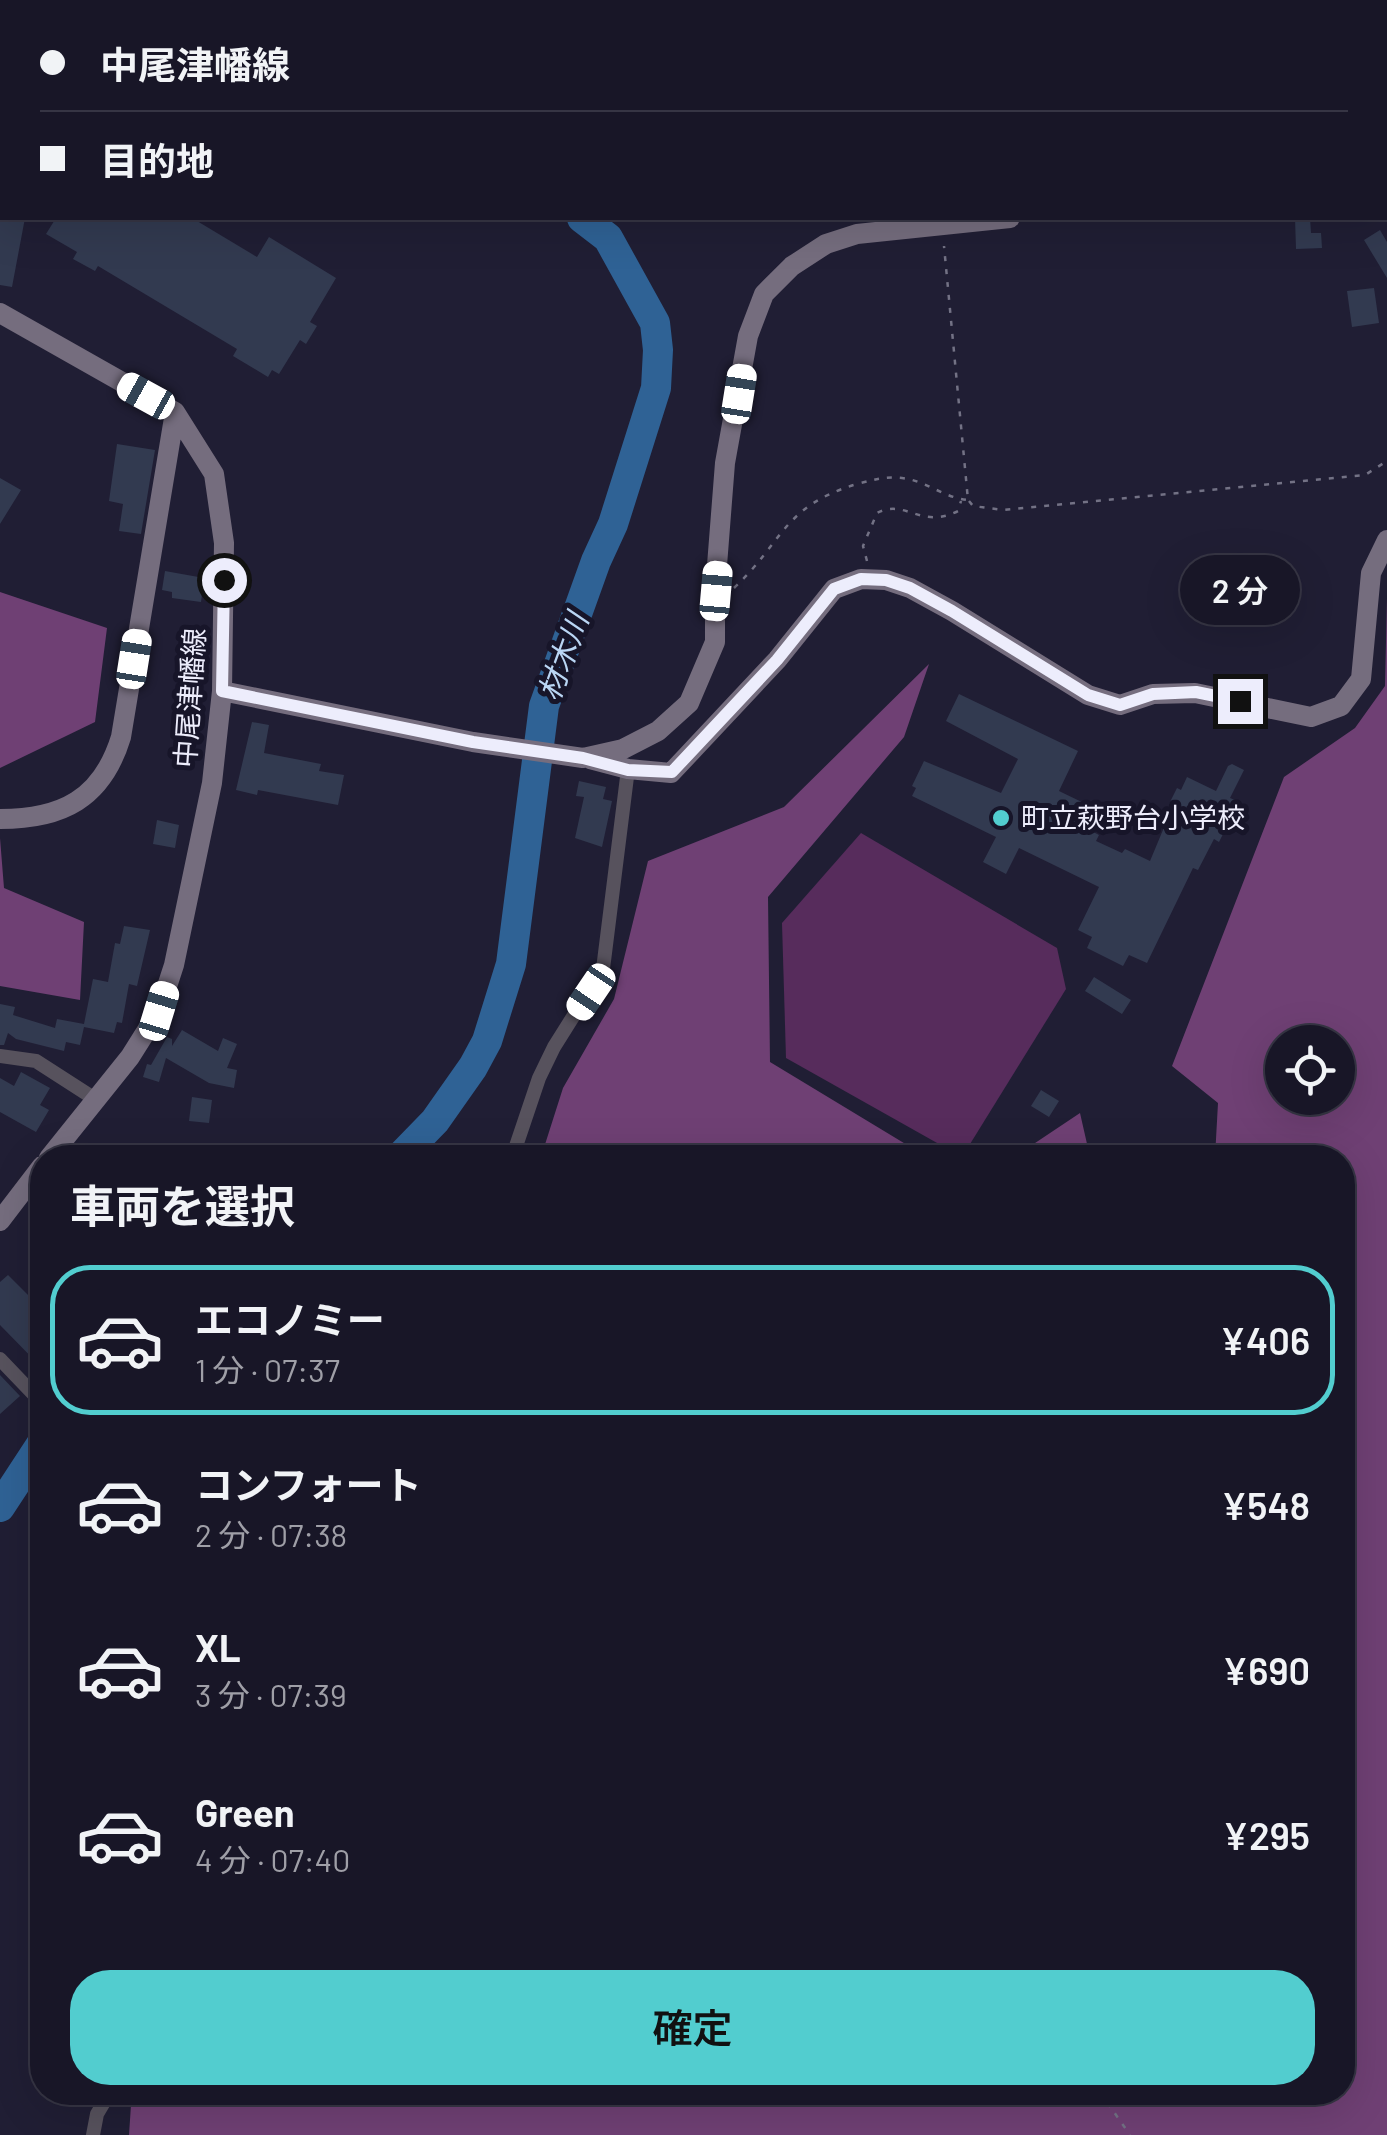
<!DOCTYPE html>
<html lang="ja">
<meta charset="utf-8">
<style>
:root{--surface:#181627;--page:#252333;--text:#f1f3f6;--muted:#9f9fa7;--line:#363544;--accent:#52cdcf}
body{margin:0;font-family:Barlow,"Noto Sans JP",sans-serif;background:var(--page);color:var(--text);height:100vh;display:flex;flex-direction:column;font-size:38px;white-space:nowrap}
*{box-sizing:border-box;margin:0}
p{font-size:32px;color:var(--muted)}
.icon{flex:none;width:55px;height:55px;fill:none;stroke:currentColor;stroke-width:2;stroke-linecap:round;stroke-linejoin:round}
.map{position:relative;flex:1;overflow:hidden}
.sheet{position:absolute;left:30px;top:1145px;width:1325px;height:960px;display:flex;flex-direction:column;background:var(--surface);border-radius:40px;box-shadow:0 10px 40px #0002,0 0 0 2px var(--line)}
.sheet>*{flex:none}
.top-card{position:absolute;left:0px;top:0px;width:1388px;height:220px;box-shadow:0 10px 40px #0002,0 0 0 2px var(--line);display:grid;align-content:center;height:220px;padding:0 40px;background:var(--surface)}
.buttons{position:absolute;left:1265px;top:1025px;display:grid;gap:20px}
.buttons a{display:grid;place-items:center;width:90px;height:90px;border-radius:50%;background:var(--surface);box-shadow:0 10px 40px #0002,0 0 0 2px var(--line);font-size:50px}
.end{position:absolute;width:45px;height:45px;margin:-22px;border:12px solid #ededfc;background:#111;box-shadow:0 0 0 5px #111}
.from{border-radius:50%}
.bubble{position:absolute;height:70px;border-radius:35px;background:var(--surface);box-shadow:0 10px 40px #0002,0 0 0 2px var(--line);font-size:32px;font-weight:600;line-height:70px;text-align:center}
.car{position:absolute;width:30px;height:60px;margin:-30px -15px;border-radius:12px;box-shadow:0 0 8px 2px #0007;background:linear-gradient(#fff 24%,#345 0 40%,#fff 0 76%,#345 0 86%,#fff 0)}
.top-card b{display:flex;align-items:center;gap:35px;height:95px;font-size:38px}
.top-card b+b{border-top:2px solid var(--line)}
.top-card i{width:25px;height:25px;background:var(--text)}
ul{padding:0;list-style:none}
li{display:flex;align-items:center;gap:30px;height:150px;margin:0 20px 15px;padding:0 20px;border:5px solid transparent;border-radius:40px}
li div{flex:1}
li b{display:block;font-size:38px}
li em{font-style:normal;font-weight:600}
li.on{border-color:var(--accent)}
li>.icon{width:90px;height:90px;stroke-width:1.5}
h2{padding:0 40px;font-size:45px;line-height:120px}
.button{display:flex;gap:20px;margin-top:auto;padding:20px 40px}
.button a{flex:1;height:115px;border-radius:40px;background:var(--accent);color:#111;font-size:40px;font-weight:600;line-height:115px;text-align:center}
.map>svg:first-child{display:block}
</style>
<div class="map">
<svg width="1387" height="2135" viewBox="0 0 1387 2135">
<rect width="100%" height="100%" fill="#201e34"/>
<!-- green -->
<path fill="#572c5c" d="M 861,833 L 1057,948 L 1066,989 L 962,1157 L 786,1058 L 782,923 Z"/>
<!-- forest -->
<path fill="#6f4074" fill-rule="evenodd" d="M 0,592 L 107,628 L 95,722 L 0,768 Z
M 1387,598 L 1387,2135 L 129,2135 L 131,2105 L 151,2092 L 1342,2092 L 1342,1158 L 1215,1157 L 1218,1103 L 1172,1066 L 1284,777 L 1355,728 L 1385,686 ZM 1282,1042 L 1338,1042 L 1338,1098 L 1282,1098 Z
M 929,664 L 904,737 L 768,897 L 770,1062 L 927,1157 L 541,1157 L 563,1088 L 614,999 L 648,861 L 784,807 Z
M 0,838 L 4,888 L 84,922 L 80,1000 L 0,986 Z
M 1080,1113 L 1090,1157 L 1014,1157 Z"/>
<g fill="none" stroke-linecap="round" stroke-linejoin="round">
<!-- river -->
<path stroke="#2f6295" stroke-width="30" d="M 202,0 L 203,2
M 399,1158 L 435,1121 L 473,1067 L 487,1041 L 511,964 L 544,706 L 596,561 L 613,524 L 656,388 L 658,350 L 655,323 L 608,238 L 582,218
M 0,1507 L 42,1443"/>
</g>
<!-- building -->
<path fill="#323a50" d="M 0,218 L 25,218 L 12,287 L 0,285 Z
M 56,218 L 192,218 L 257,257 L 269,237 L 336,278 L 310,322 L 317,326 L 306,344 L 300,340 L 279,374 L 272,370 L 268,377 L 233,356 L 237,349 L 98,266 L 95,271 L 73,259 L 77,252 L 46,234 Z
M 1295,218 L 1310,218 L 1311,233 L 1321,233 L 1322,248 L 1296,249 Z
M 1380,230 L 1387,242 L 1387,278 L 1364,240 Z
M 1374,288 L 1379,323 L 1352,327 L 1347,291 Z
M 117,444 L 155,450 L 141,534 L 119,531 L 123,504 L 109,501 Z
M 0,478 L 21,490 L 0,524 Z
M 165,571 L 204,578 L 201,602 L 172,598 L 172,592 L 162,590 Z
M 959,694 L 1078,751 L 1059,791 L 1090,806 L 1080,825 L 1099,835 L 1096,841 L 1122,853 L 1125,849 L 1150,861 L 1173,806 L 1169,804 L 1177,788 L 1181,790 L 1187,777 L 1216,791 L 1228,766 L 1232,764 L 1244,770 L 1230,798 L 1235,800 L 1222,828 L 1225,830 L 1219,842 L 1214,839 L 1198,870 L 1193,868 L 1147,963 L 1129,955 L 1123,966 L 1087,948 L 1092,937 L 1078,930 L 1099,887 L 1019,848 L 1006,874 L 983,862 L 996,837 L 912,796 L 916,788 L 912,786 L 924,761 L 1001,793 L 1018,759 L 946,721 Z
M 252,722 L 269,725 L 264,753 L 321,764 L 319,771 L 344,775 L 338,805 L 258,790 L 257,795 L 236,790 Z
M 579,781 L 606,787 L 603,799 L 612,801 L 602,847 L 575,838 L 584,797 L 576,796 Z
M 157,820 L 179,825 L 175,848 L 153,844 Z
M 124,926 L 150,930 L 137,986 L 129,984 L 122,1023 L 117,1022 L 114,1033 L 84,1027 L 80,1045 L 66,1042 L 64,1051 L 16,1039 L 8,1033 L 4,1045 L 0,1045 L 0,1004 L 15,1007 L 13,1015 L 55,1028 L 57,1019 L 84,1024 L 93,979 L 108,982 L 115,943 L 120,944 Z
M 1094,977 L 1131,1000 L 1122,1014 L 1085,991 Z
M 182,1030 L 218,1051 L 223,1038 L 237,1044 L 227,1068 L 237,1070 L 234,1088 L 209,1083 L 166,1058 L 159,1082 L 143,1077 L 147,1064 L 151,1065 L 167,1037 L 172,1039 L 172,1046 Z
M 21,1072 L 50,1088 L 40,1105 L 49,1110 L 36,1132 L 0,1112 L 0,1078 L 14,1086 Z
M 1041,1090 L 1059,1101 L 1049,1117 L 1031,1106 Z
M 192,1097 L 212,1100 L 209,1123 L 189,1121 Z
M 8,1275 L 37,1304 L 29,1312 L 42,1326 L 42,1368 L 0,1325 L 0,1282 Z
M 0,1375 L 20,1396 L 0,1414 Z"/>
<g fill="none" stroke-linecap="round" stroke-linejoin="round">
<!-- path -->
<path stroke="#737285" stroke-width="2.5" stroke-dasharray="5 8" stroke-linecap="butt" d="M 969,501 L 973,506 L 1003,510 L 1365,475 L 1387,461
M 867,561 L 863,546 L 877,513 C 906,498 920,530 958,511 L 961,501
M 734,588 C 784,541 783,506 857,484 C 873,480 886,476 902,478 C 927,481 944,498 968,500 L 944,246
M 1100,2092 L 1130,2135"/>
<!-- street -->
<path stroke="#57525d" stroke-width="14" d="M 929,2 L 931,0
M 0,1056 L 36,1061 L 95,1099
M 512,1158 L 539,1078 L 554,1047 L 603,969 L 628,769
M 0,1359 L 42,1403
M 93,2135 L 97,2114 L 110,2092"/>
<!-- secondary -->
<path stroke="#756d7e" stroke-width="20" d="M 1385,194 L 1387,195
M 0,313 L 175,412 L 214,474 L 224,543 L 222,691 L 212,783 L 174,965 L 159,1011 L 130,1057 L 49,1158
M 222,691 L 473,742 L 583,758 L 623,749 L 658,731 L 689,703 L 715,642 L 715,591 L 725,463 L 748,336 L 764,294 L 792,266 L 826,244 L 857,234 L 1010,218
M 590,759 L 628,769 L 671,773 L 777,660 L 834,589 L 861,579 L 886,580 L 910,588 L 952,611 L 1088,695 L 1120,705 L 1153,694 L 1195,693 L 1311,717 L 1341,706 L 1361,679 L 1371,573 L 1387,540
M 0,819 C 62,819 102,799 121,737 L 175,412
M 0,1221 L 42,1166"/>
</g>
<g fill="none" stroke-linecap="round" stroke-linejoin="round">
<!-- route -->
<path stroke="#ededfc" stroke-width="12" d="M 224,580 L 222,691 L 473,742 L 583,758 L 628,770 L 672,772 L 777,660 L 834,589 L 861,579 L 886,580 L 910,588 L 952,611 L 1088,695 L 1120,705 L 1153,694 L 1196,692 L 1240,701"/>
</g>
<!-- markers -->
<circle fill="#52cdcf" stroke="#171529" stroke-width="4" cx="1001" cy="818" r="10"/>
<g text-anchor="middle" stroke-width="10" stroke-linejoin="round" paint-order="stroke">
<!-- street labels -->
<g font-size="28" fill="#ededfc" stroke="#171529">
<text transform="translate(190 698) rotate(-86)" y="10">中尾津幡線</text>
</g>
<!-- poi labels -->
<g font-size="28" fill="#ededfc" stroke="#171529" text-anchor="start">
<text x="1021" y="828">町立萩野台小学校</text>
</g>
<!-- water labels -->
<g font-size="30" font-style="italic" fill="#bad6f4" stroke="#171529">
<text transform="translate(564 657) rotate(-70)" y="10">材木川</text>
</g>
</g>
</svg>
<div class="buttons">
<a><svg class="icon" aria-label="locate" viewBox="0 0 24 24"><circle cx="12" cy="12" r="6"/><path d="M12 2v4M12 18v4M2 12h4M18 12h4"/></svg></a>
</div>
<i class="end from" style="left:224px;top:580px"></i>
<i class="end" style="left:1240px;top:701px"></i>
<div class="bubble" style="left:1180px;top:555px;width:120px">2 分</div>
<i class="car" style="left:739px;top:394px;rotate:9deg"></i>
<i class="car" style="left:146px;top:396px;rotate:299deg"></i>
<i class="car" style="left:716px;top:591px;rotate:5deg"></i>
<i class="car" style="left:134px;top:659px;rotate:9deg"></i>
<i class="car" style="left:591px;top:992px;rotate:214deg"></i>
<i class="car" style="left:159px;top:1011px;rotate:17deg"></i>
<div class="top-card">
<b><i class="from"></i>中尾津幡線</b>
<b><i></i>目的地</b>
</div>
<section class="sheet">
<h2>車両を選択</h2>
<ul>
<li class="on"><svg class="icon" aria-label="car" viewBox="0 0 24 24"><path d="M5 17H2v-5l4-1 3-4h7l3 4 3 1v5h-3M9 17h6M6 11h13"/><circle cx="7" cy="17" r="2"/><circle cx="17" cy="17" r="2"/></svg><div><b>エコノミー</b><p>1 分 · 07:37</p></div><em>¥406</em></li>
<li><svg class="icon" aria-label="car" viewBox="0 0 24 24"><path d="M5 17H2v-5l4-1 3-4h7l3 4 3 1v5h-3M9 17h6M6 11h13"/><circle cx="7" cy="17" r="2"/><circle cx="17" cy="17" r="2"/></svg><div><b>コンフォート</b><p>2 分 · 07:38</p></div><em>¥548</em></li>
<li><svg class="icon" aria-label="car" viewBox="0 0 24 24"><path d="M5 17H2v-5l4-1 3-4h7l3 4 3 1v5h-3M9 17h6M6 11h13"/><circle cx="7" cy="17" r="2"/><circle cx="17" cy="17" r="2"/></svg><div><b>XL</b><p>3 分 · 07:39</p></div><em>¥690</em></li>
<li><svg class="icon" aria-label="car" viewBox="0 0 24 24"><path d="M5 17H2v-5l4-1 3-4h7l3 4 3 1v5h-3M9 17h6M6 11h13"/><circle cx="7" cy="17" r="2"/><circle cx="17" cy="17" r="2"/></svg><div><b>Green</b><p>4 分 · 07:40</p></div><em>¥295</em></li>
</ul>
<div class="button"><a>確定</a></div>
</section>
</div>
